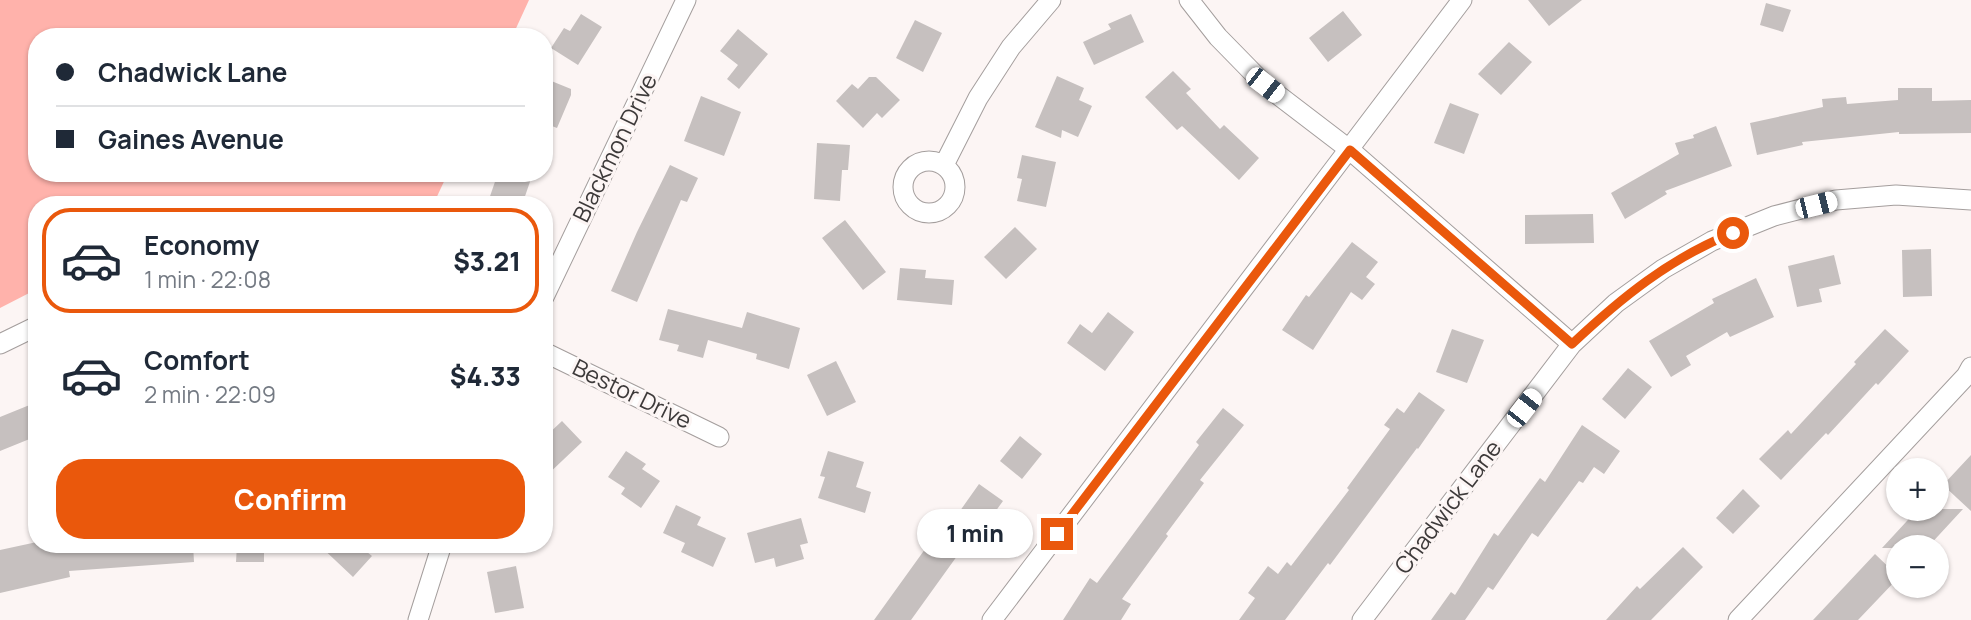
<!DOCTYPE html>
<meta charset="utf-8">
<style>
:root{--surface:#fff;--page:#f2f2f3;--text:#1f2937;--muted:#747a83;--line:#e0e1e3;--accent:#ea580c}
body{margin:0;font-family:Manrope,sans-serif;background:var(--page);color:var(--text);height:100vh;display:flex;flex-direction:column;font-size:26px;white-space:nowrap}
*{box-sizing:border-box;margin:0}
p{font-size:23px;color:var(--muted)}
.icon{flex:none;width:38px;height:38px;fill:none;stroke:currentColor;stroke-width:2;stroke-linecap:round;stroke-linejoin:round}
.map{position:relative;flex:1;overflow:hidden}
.drawer{position:absolute;left:28px;top:196px;width:525px;height:357px;display:flex;flex-direction:column;background:var(--surface);border-radius:28px;box-shadow:0 2px 5px #0004}
.drawer>*{flex:none}
.top-card{position:absolute;left:28px;top:28px;width:525px;height:154px;border-radius:28px;box-shadow:0 2px 5px #0004;display:grid;align-content:center;height:154px;padding:0 28px;background:var(--surface)}
.tools{position:absolute;left:1886px;top:458px;display:grid;gap:14px}
.tools a{display:grid;place-items:center;width:63px;height:63px;border-radius:50%;background:var(--surface);box-shadow:0 2px 5px #0004;font-size:35px}
.end{position:absolute;width:32px;height:32px;margin:-16px;border:9px solid #ea580c;background:#fff;box-shadow:0 0 0 4px #fff}
.from{border-radius:50%}
.bubble{position:absolute;height:49px;border-radius:24px;background:var(--surface);box-shadow:0 2px 5px #0004;font-size:23px;font-weight:800;line-height:49px;text-align:center}
.car{position:absolute;width:21px;height:42px;margin:-21px -10px;border-radius:9px;box-shadow:0 0 5px 2px #0007;background:linear-gradient(#fff 24%,#345 0 40%,#fff 0 76%,#345 0 86%,#fff 0)}
.top-card b{display:flex;align-items:center;gap:24px;height:66px;font-size:26px}
.top-card b+b{border-top:2px solid var(--line)}
.top-card i{width:18px;height:18px;background:var(--text)}
ul{padding:12px 0 0;list-style:none}
li{display:flex;align-items:center;gap:21px;height:105px;margin:0 14px 10px;padding:0 14px;border:4px solid transparent;border-radius:28px}
li div{flex:1}
li b{display:block;font-size:26px}
li em{font-style:normal;font-weight:800}
li.current{border-color:var(--accent)}
li>.icon{width:63px;height:63px;stroke-width:1.5}
.action{display:flex;gap:14px;margin-top:auto;padding:14px 28px}
.action a{flex:1;height:80px;border-radius:28px;background:var(--accent);color:#fff;font-size:28px;font-weight:800;line-height:80px;text-align:center}
.map>svg:first-child{display:block}
</style>
<div class="map">
<svg width="1971" height="620" viewBox="0 0 1971 620">
<rect width="100%" height="100%" fill="#fcf5f4"/>
<!-- green -->
<path fill="#ffb2ab" d="M 0,0 L 529,0 L 512,37 L 37,37 L 37,173 L 448,173 L 433,205 L 37,205 L 37,289 L 0,308 Z"/>
<!-- building -->
<path fill="#c6c0bf" d="M 1528,0 L 1582,0 L 1549,26 Z
M 1766,3 L 1791,10 L 1783,32 L 1760,25 Z
M 1343,11 L 1362,35 L 1328,62 L 1309,38 Z
M 581,14 L 602,27 L 578,65 L 551,48 L 564,28 L 570,31 Z
M 1131,14 L 1144,42 L 1094,65 L 1083,42 L 1111,29 L 1108,24 Z
M 915,20 L 942,33 L 923,72 L 896,58 Z
M 738,29 L 768,54 L 739,89 L 727,79 L 738,65 L 720,51 Z
M 1509,42 L 1532,62 L 1501,95 L 1478,74 Z
M 1173,71 L 1191,89 L 1186,93 L 1220,129 L 1224,125 L 1259,158 L 1239,180 L 1182,126 L 1177,130 L 1145,97 Z
M 1057,76 L 1084,88 L 1079,100 L 1092,106 L 1078,137 L 1062,130 L 1061,138 L 1035,127 Z
M 869,77 L 876,77 L 900,100 L 882,118 L 877,113 L 863,128 L 836,101 L 852,84 L 858,89 Z
M 544,78 L 571,89 L 571,95 L 557,128 L 544,123 Z
M 1898,88 L 1932,88 L 1932,101 L 1971,100 L 1971,133 L 1899,134 L 1899,132 L 1802,142 L 1803,145 L 1757,155 L 1750,123 L 1823,107 L 1822,99 L 1846,97 L 1847,104 L 1898,100 Z
M 701,96 L 741,112 L 724,156 L 684,141 Z
M 1450,103 L 1479,114 L 1464,154 L 1434,143 Z
M 1716,126 L 1732,166 L 1665,191 L 1667,194 L 1625,219 L 1611,193 L 1679,154 L 1675,143 L 1694,138 L 1693,135 Z
M 817,143 L 850,145 L 848,170 L 842,170 L 840,201 L 814,199 Z
M 1022,155 L 1056,162 L 1046,207 L 1017,201 L 1022,179 L 1017,178 Z
M 670,165 L 698,178 L 687,202 L 681,200 L 637,302 L 611,291 L 637,232 Z
M 498,173 L 533,173 L 522,205 L 487,205 Z
M 1593,214 L 1594,243 L 1525,244 L 1525,215 Z
M 845,220 L 886,272 L 863,290 L 822,238 Z
M 1015,227 L 1037,249 L 1006,279 L 984,257 Z
M 1352,242 L 1378,262 L 1366,277 L 1375,284 L 1362,300 L 1351,292 L 1313,350 L 1282,330 L 1306,295 L 1309,297 Z
M 1931,249 L 1932,296 L 1903,297 L 1902,250 Z
M 1834,255 L 1841,284 L 1819,289 L 1822,302 L 1797,307 L 1788,266 Z
M 900,268 L 926,270 L 925,278 L 954,280 L 952,305 L 897,300 Z
M 1756,278 L 1774,317 L 1730,337 L 1727,332 L 1686,356 L 1691,365 L 1671,377 L 1649,341 L 1714,303 L 1712,299 Z
M 668,309 L 742,328 L 747,312 L 800,328 L 789,369 L 756,359 L 757,354 L 708,340 L 703,358 L 677,351 L 679,345 L 659,340 Z
M 1108,312 L 1134,332 L 1105,371 L 1067,343 L 1080,324 L 1092,333 Z
M 1452,329 L 1484,340 L 1467,383 L 1436,372 Z
M 1885,329 L 1909,351 L 1878,385 L 1876,383 L 1828,435 L 1826,433 L 1781,480 L 1759,459 L 1788,430 L 1791,434 L 1856,364 L 1854,362 Z
M 836,361 L 856,402 L 827,416 L 807,375 Z
M 1628,368 L 1652,387 L 1625,419 L 1602,399 Z
M 1419,392 L 1445,410 L 1418,449 L 1417,448 L 1330,565 L 1328,563 L 1285,620 L 1239,620 L 1255,598 L 1248,593 L 1268,566 L 1278,574 L 1287,562 L 1291,566 L 1349,490 L 1347,488 L 1390,429 L 1384,425 L 1397,408 L 1404,413 Z
M 37,402 L 37,436 L 0,451 L 0,417 Z
M 1223,408 L 1244,425 L 1200,480 L 1204,483 L 1166,534 L 1168,536 L 1122,599 L 1131,604 L 1121,620 L 1063,620 L 1090,578 L 1097,583 L 1199,445 L 1196,442 Z
M 562,421 L 582,442 L 544,478 L 544,438 Z
M 1582,425 L 1620,451 L 1604,474 L 1594,467 L 1583,483 L 1579,481 L 1538,537 L 1532,533 L 1493,590 L 1488,587 L 1465,620 L 1431,620 L 1451,592 L 1455,595 L 1494,533 L 1498,536 L 1540,478 L 1545,482 Z
M 1020,436 L 1042,454 L 1022,479 L 1000,461 Z
M 626,451 L 646,464 L 642,469 L 660,481 L 641,508 L 621,494 L 625,488 L 608,477 Z
M 828,451 L 864,462 L 856,487 L 871,492 L 865,513 L 818,498 L 825,477 L 820,476 Z
M 1971,455 L 1971,511 L 1943,485 Z
M 979,484 L 1003,501 L 974,541 L 970,538 L 911,620 L 874,620 L 933,538 L 938,542 Z
M 1743,489 L 1760,506 L 1733,534 L 1716,518 Z
M 676,505 L 701,517 L 697,525 L 726,538 L 713,567 L 681,552 L 685,543 L 663,533 Z
M 1918,509 L 1963,509 L 1927,548 L 1882,548 Z
M 801,518 L 808,543 L 800,545 L 804,559 L 776,567 L 774,558 L 755,563 L 747,533 Z
M 37,542 L 37,544 L 193,544 L 194,562 L 69,571 L 70,577 L 0,593 L 0,550 Z
M 237,544 L 264,544 L 264,562 L 236,562 Z
M 318,544 L 375,544 L 367,552 L 372,556 L 353,577 Z
M 1683,547 L 1703,567 L 1651,620 L 1606,620 L 1637,586 L 1640,589 Z
M 1875,554 L 1899,577 L 1858,620 L 1813,620 Z
M 516,566 L 524,608 L 495,613 L 487,572 Z"/>
<g fill="none" stroke-linecap="round" stroke-linejoin="round">
<!-- street casing -->
<g stroke="#a49e9d" stroke-width="21">
<path id="street" d="M 1189,0 L 1218,37 L 1265,85 L 1350,150 L 1572,344
M903 187a26 26 0 1 1 52 0a26 26 0 1 1-52 0Z
M 944,165 L 978,98 L 1011,47 L 1051,0
M 544,297 L 686,0
M 0,344 L 37,326
M 544,352 L 719,437
M 418,620 L 442,544
M 992,620 L 1462,0
M 1362,620 L 1572,344 L 1616,303 L 1663,269 L 1712,241 L 1774,216 L 1836,200 L 1896,195 L 1971,200
M 1738,620 L 1966,376 L 1971,367"/>
</g>
<!-- street -->
<use href="#street" stroke="#fff" stroke-width="19"/>
</g>
<g fill="none" stroke-linecap="round" stroke-linejoin="round">
<!-- route -->
<path stroke="#ea580c" stroke-width="9" d="M 1057,534 L 1350,150 L 1572,344 C 1621,298 1670,258 1733,233"/>
</g>
<g text-anchor="middle" stroke-width="6" stroke-linejoin="round" paint-order="stroke">
<!-- street labels -->
<g font-size="23" fill="#3d3a3a" stroke="#fcf5f4">
<text transform="translate(615 148) rotate(-64)" y="8">Blackmon Drive</text>
<text transform="translate(632 394) rotate(26)" y="8">Bestor Drive</text>
<text transform="translate(1448 507) rotate(-53)" y="8">Chadwick Lane</text>
</g>
</g>
</svg>
<div class="tools">
<a>+</a>
<a>−</a>
</div>
<i class="end from" style="left:1733px;top:233px"></i>
<i class="end" style="left:1057px;top:534px"></i>
<div class="bubble" style="left:917px;top:509px;width:116px">1 min</div>
<i class="car" style="left:1265px;top:85px;rotate:128deg"></i>
<i class="car" style="left:1816px;top:205px;rotate:76deg"></i>
<i class="car" style="left:1524px;top:408px;rotate:38deg"></i>
<div class="top-card">
<b><i class="from"></i>Chadwick Lane</b>
<b><i></i>Gaines Avenue</b>
</div>
<section class="drawer">
<ul>
<li class="current"><svg class="icon" aria-label="car" viewBox="0 0 24 24"><path d="M5 17H2v-5l4-1 3-4h7l3 4 3 1v5h-3M9 17h6M6 11h13"/><circle cx="7" cy="17" r="2"/><circle cx="17" cy="17" r="2"/></svg><div><b>Economy</b><p>1 min · 22:08</p></div><em>$3.21</em></li>
<li><svg class="icon" aria-label="car" viewBox="0 0 24 24"><path d="M5 17H2v-5l4-1 3-4h7l3 4 3 1v5h-3M9 17h6M6 11h13"/><circle cx="7" cy="17" r="2"/><circle cx="17" cy="17" r="2"/></svg><div><b>Comfort</b><p>2 min · 22:09</p></div><em>$4.33</em></li>
</ul>
<div class="action"><a>Confirm</a></div>
</section>
</div>
